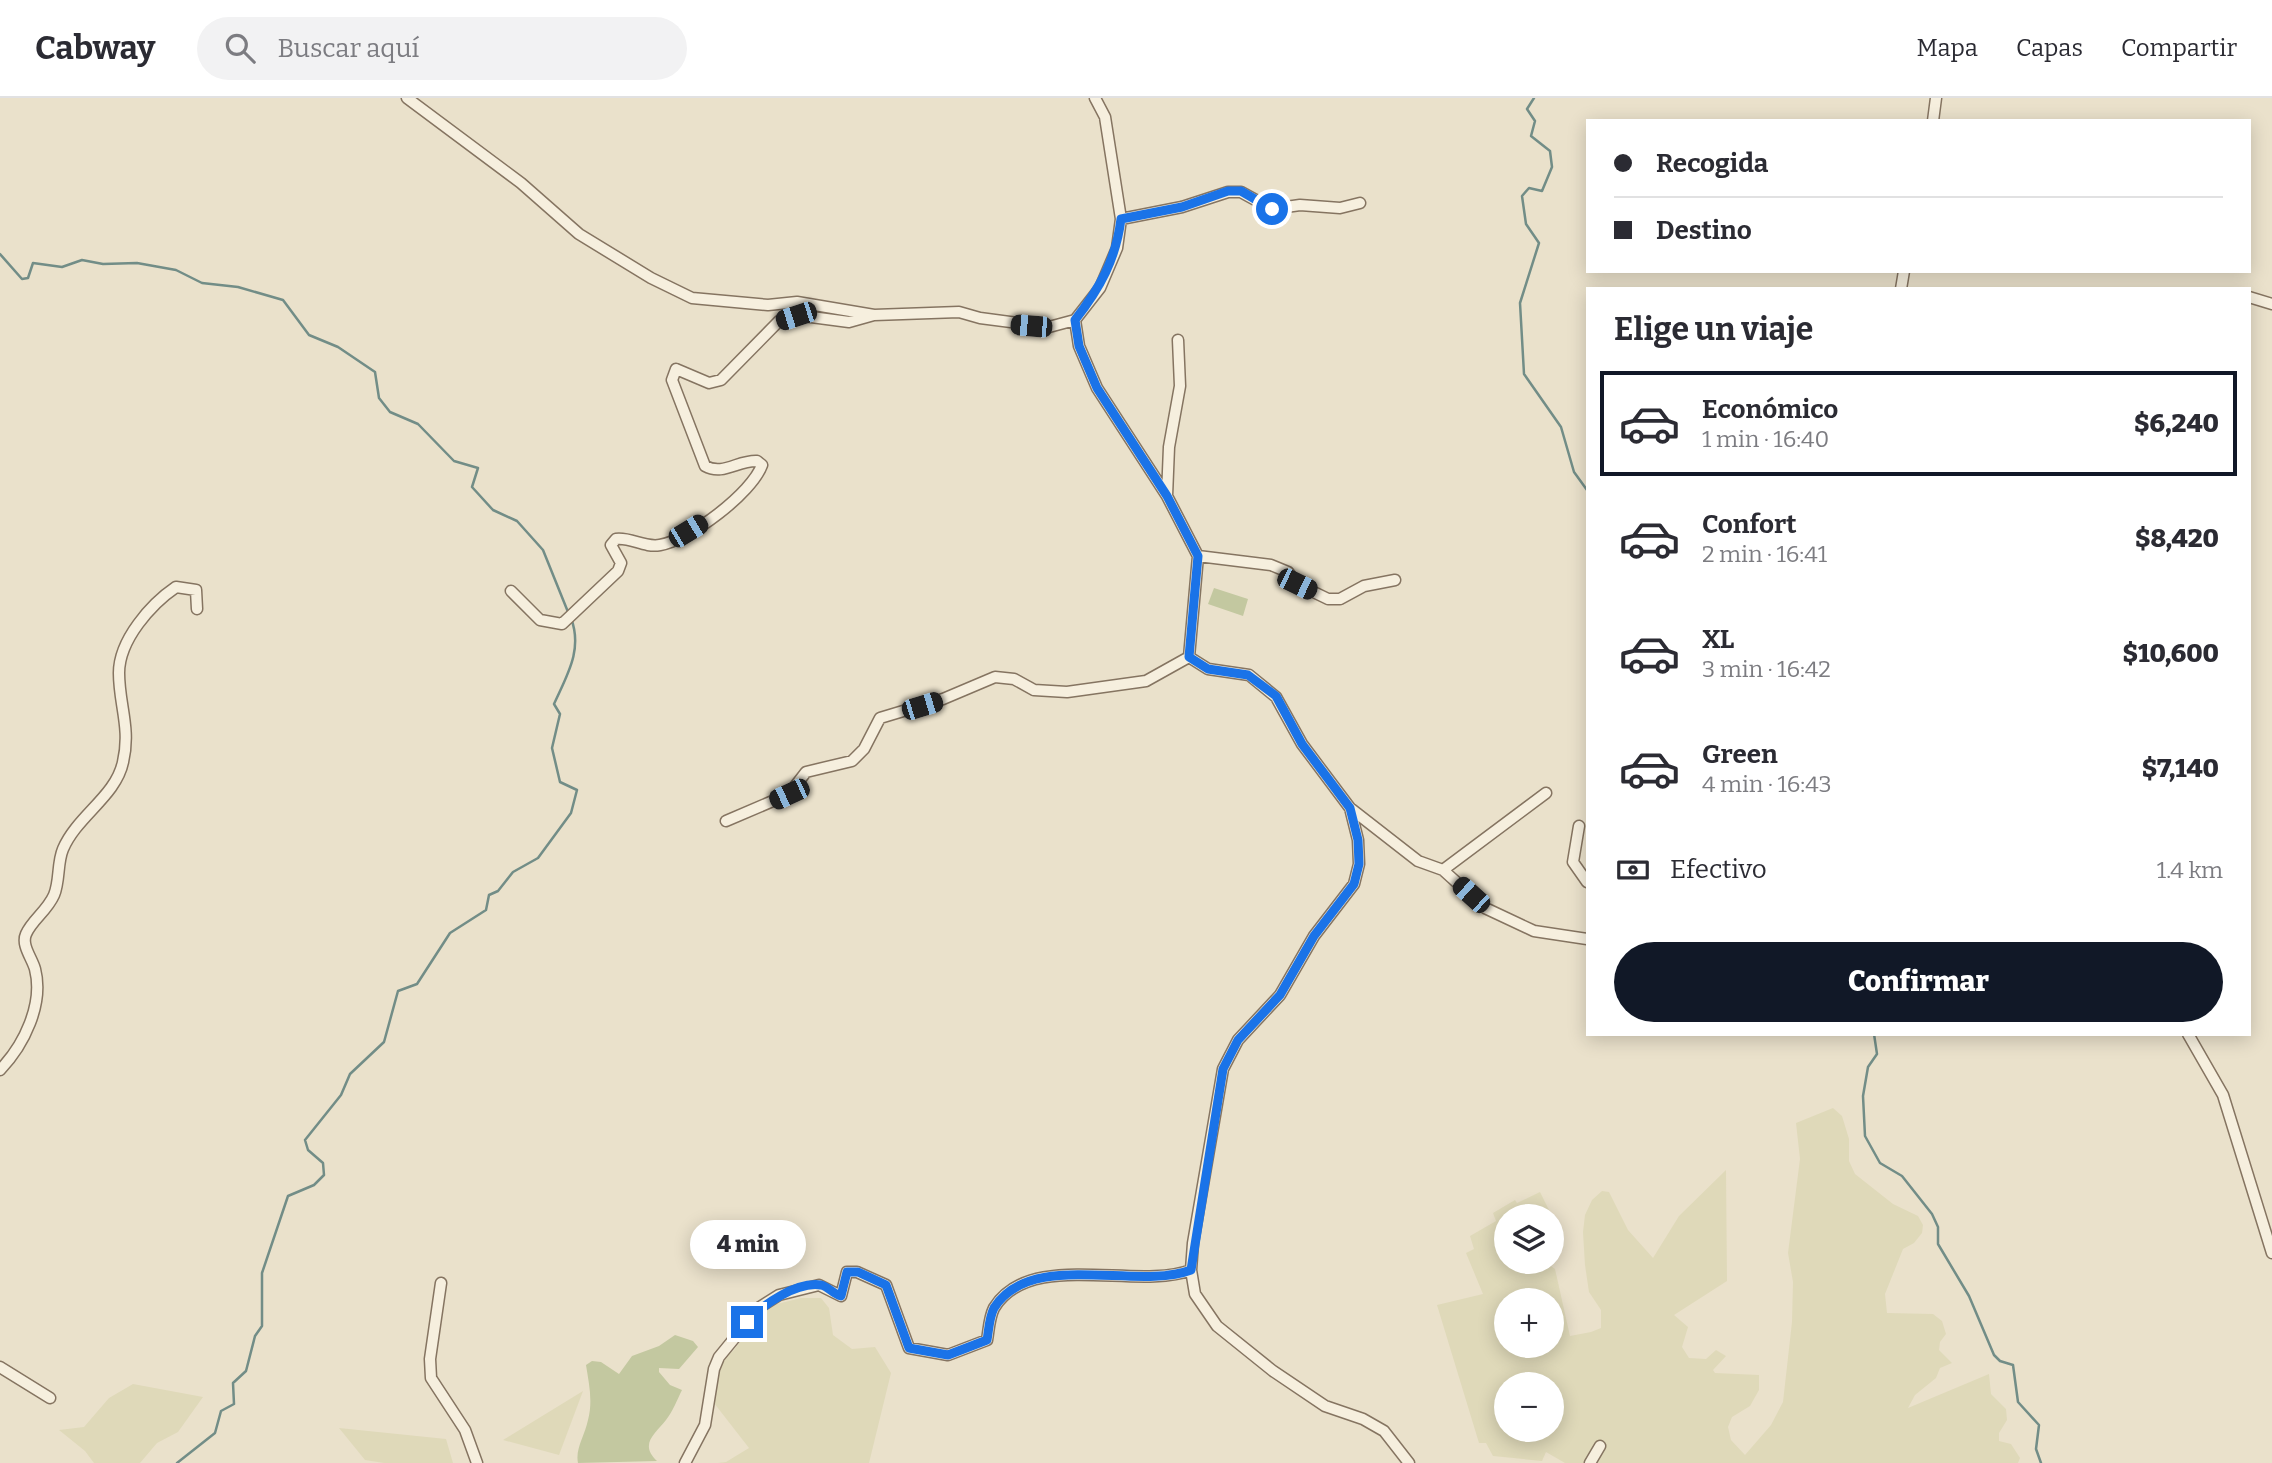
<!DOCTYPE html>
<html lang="es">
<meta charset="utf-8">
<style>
:root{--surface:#fff;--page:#f2f2f3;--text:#2b2b33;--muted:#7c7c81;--line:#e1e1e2;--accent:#111827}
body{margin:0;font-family:Bitter,serif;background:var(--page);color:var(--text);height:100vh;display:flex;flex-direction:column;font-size:26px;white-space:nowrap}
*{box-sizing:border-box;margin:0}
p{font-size:23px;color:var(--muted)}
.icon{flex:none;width:38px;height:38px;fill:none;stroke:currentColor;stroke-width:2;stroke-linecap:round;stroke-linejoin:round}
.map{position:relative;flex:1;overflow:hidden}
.details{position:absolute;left:1586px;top:189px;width:665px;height:749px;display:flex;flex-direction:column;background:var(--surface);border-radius:0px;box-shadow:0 4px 18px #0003}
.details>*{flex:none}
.hud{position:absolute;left:1586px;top:21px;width:665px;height:154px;border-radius:0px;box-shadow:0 4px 18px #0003;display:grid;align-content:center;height:154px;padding:0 28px;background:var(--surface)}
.tools{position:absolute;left:1494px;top:1106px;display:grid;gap:14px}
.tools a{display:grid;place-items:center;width:70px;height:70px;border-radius:50%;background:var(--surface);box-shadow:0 4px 18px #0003;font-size:35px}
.end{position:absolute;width:32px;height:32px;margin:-16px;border:9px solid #1a73e8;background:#fff;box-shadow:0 0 0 4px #fff}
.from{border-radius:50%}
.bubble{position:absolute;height:49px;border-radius:24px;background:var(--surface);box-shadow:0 4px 18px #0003;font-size:23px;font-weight:800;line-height:49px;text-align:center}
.car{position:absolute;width:21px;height:42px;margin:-21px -10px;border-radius:9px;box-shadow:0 0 5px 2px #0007;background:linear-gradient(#222 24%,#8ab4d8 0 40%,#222 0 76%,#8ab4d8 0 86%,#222 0)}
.hud b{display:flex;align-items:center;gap:24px;height:66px;font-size:26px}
.hud b+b{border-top:2px solid var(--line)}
.hud i{width:18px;height:18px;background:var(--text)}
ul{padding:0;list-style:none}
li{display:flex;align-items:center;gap:21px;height:105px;margin:0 14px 10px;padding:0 14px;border:4px solid transparent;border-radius:0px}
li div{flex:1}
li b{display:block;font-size:26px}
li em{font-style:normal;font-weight:800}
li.on{border-color:var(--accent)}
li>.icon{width:63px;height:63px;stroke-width:1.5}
h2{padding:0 28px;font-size:32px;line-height:84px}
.pay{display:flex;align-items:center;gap:18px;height:77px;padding:0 28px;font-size:26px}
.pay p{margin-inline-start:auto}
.cta{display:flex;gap:14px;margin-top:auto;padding:14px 28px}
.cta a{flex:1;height:80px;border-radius:42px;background:var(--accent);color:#fff;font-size:28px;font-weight:800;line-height:80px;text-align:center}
header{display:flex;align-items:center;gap:42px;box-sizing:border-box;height:98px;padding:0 35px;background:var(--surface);border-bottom:2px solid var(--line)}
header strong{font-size:33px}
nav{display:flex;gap:38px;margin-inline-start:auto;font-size:24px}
.search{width:490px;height:63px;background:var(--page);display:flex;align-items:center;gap:18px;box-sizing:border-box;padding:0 24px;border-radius:38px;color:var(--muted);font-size:26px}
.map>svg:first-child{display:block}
</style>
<header>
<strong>Cabway</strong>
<div class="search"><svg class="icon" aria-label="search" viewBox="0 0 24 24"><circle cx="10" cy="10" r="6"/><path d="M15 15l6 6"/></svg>Buscar aquí</div>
<nav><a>Mapa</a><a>Capas</a><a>Compartir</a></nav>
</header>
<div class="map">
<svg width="2272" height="1365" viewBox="0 0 2272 1365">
<rect width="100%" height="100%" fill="#eae1cb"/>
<!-- farmland -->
<path fill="#dfd9b9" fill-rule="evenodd" d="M 1833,1010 L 1842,1018 L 1849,1041 L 1849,1063 L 1855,1076 L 1893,1106 L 1918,1118 L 1923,1127 L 1922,1135 L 1914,1145 L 1903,1151 L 1885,1196 L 1887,1215 L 1933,1216 L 1942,1223 L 1946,1236 L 1940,1244 L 1939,1252 L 1952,1265 L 1940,1270 L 1936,1280 L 1915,1297 L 1908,1310 L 1989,1276 L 1991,1296 L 2006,1311 L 2007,1322 L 1999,1335 L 1999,1343 L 2011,1346 L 2020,1360 L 2018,1365 L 1565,1365 L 1546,1354 L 1542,1363 L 1493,1358 L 1486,1345 L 1479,1345 L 1437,1207 L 1483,1196 L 1466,1155 L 1474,1151 L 1470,1138 L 1496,1123 L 1493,1115 L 1515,1102 L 1517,1105 L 1540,1094 L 1552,1118 L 1507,1118 L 1507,1164 L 1545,1164 L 1555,1171 L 1570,1238 L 1591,1234 L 1601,1230 L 1601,1212 L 1589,1194 L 1585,1167 L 1583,1134 L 1585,1117 L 1592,1102 L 1602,1093 L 1609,1094 L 1628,1132 L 1653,1160 L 1679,1118 L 1726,1072 L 1727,1183 L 1674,1217 L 1688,1229 L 1682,1249 L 1689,1260 L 1706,1261 L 1716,1252 L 1726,1258 L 1713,1272 L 1715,1275 L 1759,1277 L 1759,1292 L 1750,1308 L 1732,1319 L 1728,1329 L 1731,1342 L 1745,1357 L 1771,1327 L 1783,1304 L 1792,1224 L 1793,1184 L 1788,1155 L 1800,1061 L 1796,1025 ZM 1507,1202 L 1552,1202 L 1552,1248 L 1507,1248 ZM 1507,1286 L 1552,1286 L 1552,1332 L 1507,1332 Z
M 801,1200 L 821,1200 L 829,1210 L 833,1237 L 852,1251 L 875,1249 L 891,1275 L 869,1365 L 718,1365 L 726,1364 L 749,1350 L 714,1305 L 718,1273 L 723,1261 L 734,1252 L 765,1209 Z
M 133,1286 L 203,1299 L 178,1334 L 157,1345 L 140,1365 L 94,1365 L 85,1353 L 59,1332 L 84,1329 L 109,1300 Z
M 583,1293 L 559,1357 L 503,1342 Z
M 339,1330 L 446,1341 L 453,1365 L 384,1365 L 365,1362 Z"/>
<!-- green -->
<path fill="#c3c8a0" d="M 1214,490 L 1248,501 L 1243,518 L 1208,506 Z
M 675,1237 L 693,1243 L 698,1249 L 679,1271 L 659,1270 L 659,1274 L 670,1287 L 682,1292 C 677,1302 673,1313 666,1322 C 655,1336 639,1346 657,1363 L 578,1365 C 575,1351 585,1337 588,1322 C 593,1303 589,1286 586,1267 L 592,1263 L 601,1264 L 619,1276 L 632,1258 L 659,1248 Z"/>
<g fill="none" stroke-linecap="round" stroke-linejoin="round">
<!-- stream -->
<path stroke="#728d87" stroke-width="2.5" d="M 1534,0 L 1527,11 L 1535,23 L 1531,38 L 1550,53 L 1552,69 L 1542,93 L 1529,90 L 1522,98 L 1526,126 L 1539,145 L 1520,205 L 1524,276 L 1561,329 L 1574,374 L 1587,392
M 0,156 L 22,181 L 28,180 L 33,165 L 62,169 L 82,162 L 103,166 L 137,165 L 176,172 L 202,185 L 238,189 L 283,202 L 309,237 L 338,249 L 375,274 L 379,300 L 390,314 L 418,326 L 454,363 L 478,370 L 472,389 L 493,412 L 517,423 L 543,452 L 568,514
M 1874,936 L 1877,956 L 1868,969 L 1863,998 L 1865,1038 L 1880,1065 L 1902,1078 L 1932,1116 L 1938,1129 L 1938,1146 L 1969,1198 L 1994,1257 L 2000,1263 L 2013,1267 L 2018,1304 L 2039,1327 L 2036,1351 L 2041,1365
M 177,1365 L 215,1335 L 221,1313 L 234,1306 L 233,1285 L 246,1273 L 255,1238 L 262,1228 L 262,1175 L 288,1098 L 314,1087 L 324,1077 L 323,1065 L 308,1052 L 305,1042 L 341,997 L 350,976 L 384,944 L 398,893 L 417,886 L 450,835 L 486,812 L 489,797 L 498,793 L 513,774 L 538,760 L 571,715 L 577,692 L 560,684 L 552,650 L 560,616 L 554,606 C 567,577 583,552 571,520"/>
<!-- minor casing -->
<g stroke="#857461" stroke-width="13">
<path id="minor" d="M 407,0 L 521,85 L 579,136 L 651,180 L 692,200 L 768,207 L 797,204 L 874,217 L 959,214 L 980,220 L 1049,229 L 1075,222
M 1095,0 L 1105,19 L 1121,121 L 1117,150 L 1100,190 L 1075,222 L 1079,248 L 1097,290 L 1167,398 L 1198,458 L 1189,559 L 1208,571 L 1249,577 L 1276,599 L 1302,646 L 1350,710 L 1358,742 L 1359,766 L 1354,786 L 1314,838 L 1280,897 L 1238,942 L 1223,971 L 1193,1145 L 1191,1172 L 1195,1196 L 1217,1228 L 1273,1273 L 1325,1308 L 1363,1321 L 1384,1333 L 1409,1365
M 1933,23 L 1936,0
M 1121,121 L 1182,109 L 1228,94 L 1241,94 L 1272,111 L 1300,107 L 1340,110 L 1360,105
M 1901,191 L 1904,173
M 2249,199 L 2272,206
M 1167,398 L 1169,349 L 1180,288 L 1178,242
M 1198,458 L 1271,467 L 1288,474 L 1297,486 L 1328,501 L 1340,501 L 1364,488 L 1395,482
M 511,493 L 540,522 L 562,526 L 618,473 L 621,465 L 611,447 L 616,441 C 631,439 644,450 660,447 C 690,442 752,395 762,367 L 757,363 C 738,362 723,378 705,368 L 672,282 L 676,271 L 709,285 L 721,282 L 779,223 L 796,217 L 849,224 L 874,217
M 1350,710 L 1418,763 L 1443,772 L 1546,695
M 726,723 L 789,696 L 806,674 L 852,663 L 864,651 L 880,620 L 943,601 L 995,579 L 1014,581 L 1034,592 L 1067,594 L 1146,583 L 1189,559
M 1579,728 L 1573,764 L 1587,784
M 1443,772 L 1485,810 L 1534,833 L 1587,841
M 2188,936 L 2223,997 L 2272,1155
M 0,972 C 24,947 44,906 35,871 C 32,860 21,847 26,836 C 32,822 47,813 54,797 C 60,783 57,765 63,751 C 77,718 116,698 123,664 C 131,630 119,607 119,575 C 119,542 151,506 176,489 L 196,492 L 197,511
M 441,1185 L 430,1261 L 431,1280 L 465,1332 L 477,1365
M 0,1269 L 50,1300
M 685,1365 L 705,1327 L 714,1271 L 719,1259 L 760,1209 L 779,1197 L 819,1187 L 841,1198 L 847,1174 L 857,1174 L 886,1187 L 909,1250 L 948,1257 L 987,1242 C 989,1231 989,1220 994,1210 C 1030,1151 1136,1193 1191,1172
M 1590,1365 L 1600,1348"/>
</g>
<!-- minor -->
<use href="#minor" stroke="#f6efde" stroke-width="10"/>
</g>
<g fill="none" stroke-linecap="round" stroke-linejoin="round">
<!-- route -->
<path stroke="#1a73e8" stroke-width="9" d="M 747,1224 C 762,1207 797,1183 821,1187 C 829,1189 833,1196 841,1198 L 847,1174 L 858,1174 L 886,1187 L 909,1250 L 948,1257 L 987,1242 C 989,1231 989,1220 994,1210 C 1031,1151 1136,1193 1191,1172 L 1223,971 L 1238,942 L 1280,897 L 1314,838 L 1354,786 L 1359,766 L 1358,742 L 1350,710 L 1302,646 L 1276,598 L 1248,577 L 1208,571 L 1189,559 L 1198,458 L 1167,398 L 1097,290 L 1079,248 L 1075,222 C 1100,190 1116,161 1121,121 L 1182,109 L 1228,93 L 1241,93 L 1272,111"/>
</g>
</svg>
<div class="tools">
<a><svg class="icon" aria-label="layers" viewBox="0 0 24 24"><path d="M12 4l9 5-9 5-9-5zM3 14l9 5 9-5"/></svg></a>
<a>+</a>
<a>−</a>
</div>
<i class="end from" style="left:1272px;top:111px"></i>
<i class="end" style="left:747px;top:1224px"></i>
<div class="bubble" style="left:690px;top:1122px;width:116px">4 min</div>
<i class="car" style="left:796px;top:218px;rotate:252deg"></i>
<i class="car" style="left:1031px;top:228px;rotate:275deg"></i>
<i class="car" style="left:688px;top:433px;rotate:59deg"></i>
<i class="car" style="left:1297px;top:486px;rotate:116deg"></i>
<i class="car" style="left:922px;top:608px;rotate:73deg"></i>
<i class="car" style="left:789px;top:696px;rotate:245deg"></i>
<i class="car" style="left:1471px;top:797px;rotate:312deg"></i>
<div class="hud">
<b><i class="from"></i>Recogida</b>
<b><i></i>Destino</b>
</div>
<section class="details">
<h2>Elige un viaje</h2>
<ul>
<li class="on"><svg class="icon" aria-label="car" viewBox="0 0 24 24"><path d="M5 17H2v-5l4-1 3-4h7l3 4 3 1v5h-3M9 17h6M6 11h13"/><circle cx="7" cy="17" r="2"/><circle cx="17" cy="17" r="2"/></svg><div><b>Económico</b><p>1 min · 16:40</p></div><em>$6,240</em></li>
<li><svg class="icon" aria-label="car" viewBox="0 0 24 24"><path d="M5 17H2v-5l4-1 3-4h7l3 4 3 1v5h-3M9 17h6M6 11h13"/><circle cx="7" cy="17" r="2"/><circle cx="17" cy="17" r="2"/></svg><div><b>Confort</b><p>2 min · 16:41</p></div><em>$8,420</em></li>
<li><svg class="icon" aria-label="car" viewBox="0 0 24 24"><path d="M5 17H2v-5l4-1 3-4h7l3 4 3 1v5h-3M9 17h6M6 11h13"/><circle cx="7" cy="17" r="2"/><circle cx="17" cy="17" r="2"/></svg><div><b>XL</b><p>3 min · 16:42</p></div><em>$10,600</em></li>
<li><svg class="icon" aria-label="car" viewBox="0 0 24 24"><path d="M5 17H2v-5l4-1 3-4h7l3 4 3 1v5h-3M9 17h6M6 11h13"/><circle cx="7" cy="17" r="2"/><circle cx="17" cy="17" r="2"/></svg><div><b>Green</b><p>4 min · 16:43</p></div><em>$7,140</em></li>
</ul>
<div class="pay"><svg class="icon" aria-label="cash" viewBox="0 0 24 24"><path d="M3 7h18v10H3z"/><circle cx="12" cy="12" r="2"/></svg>Efectivo<p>1.4 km</p></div>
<div class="cta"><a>Confirmar</a></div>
</section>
</div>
